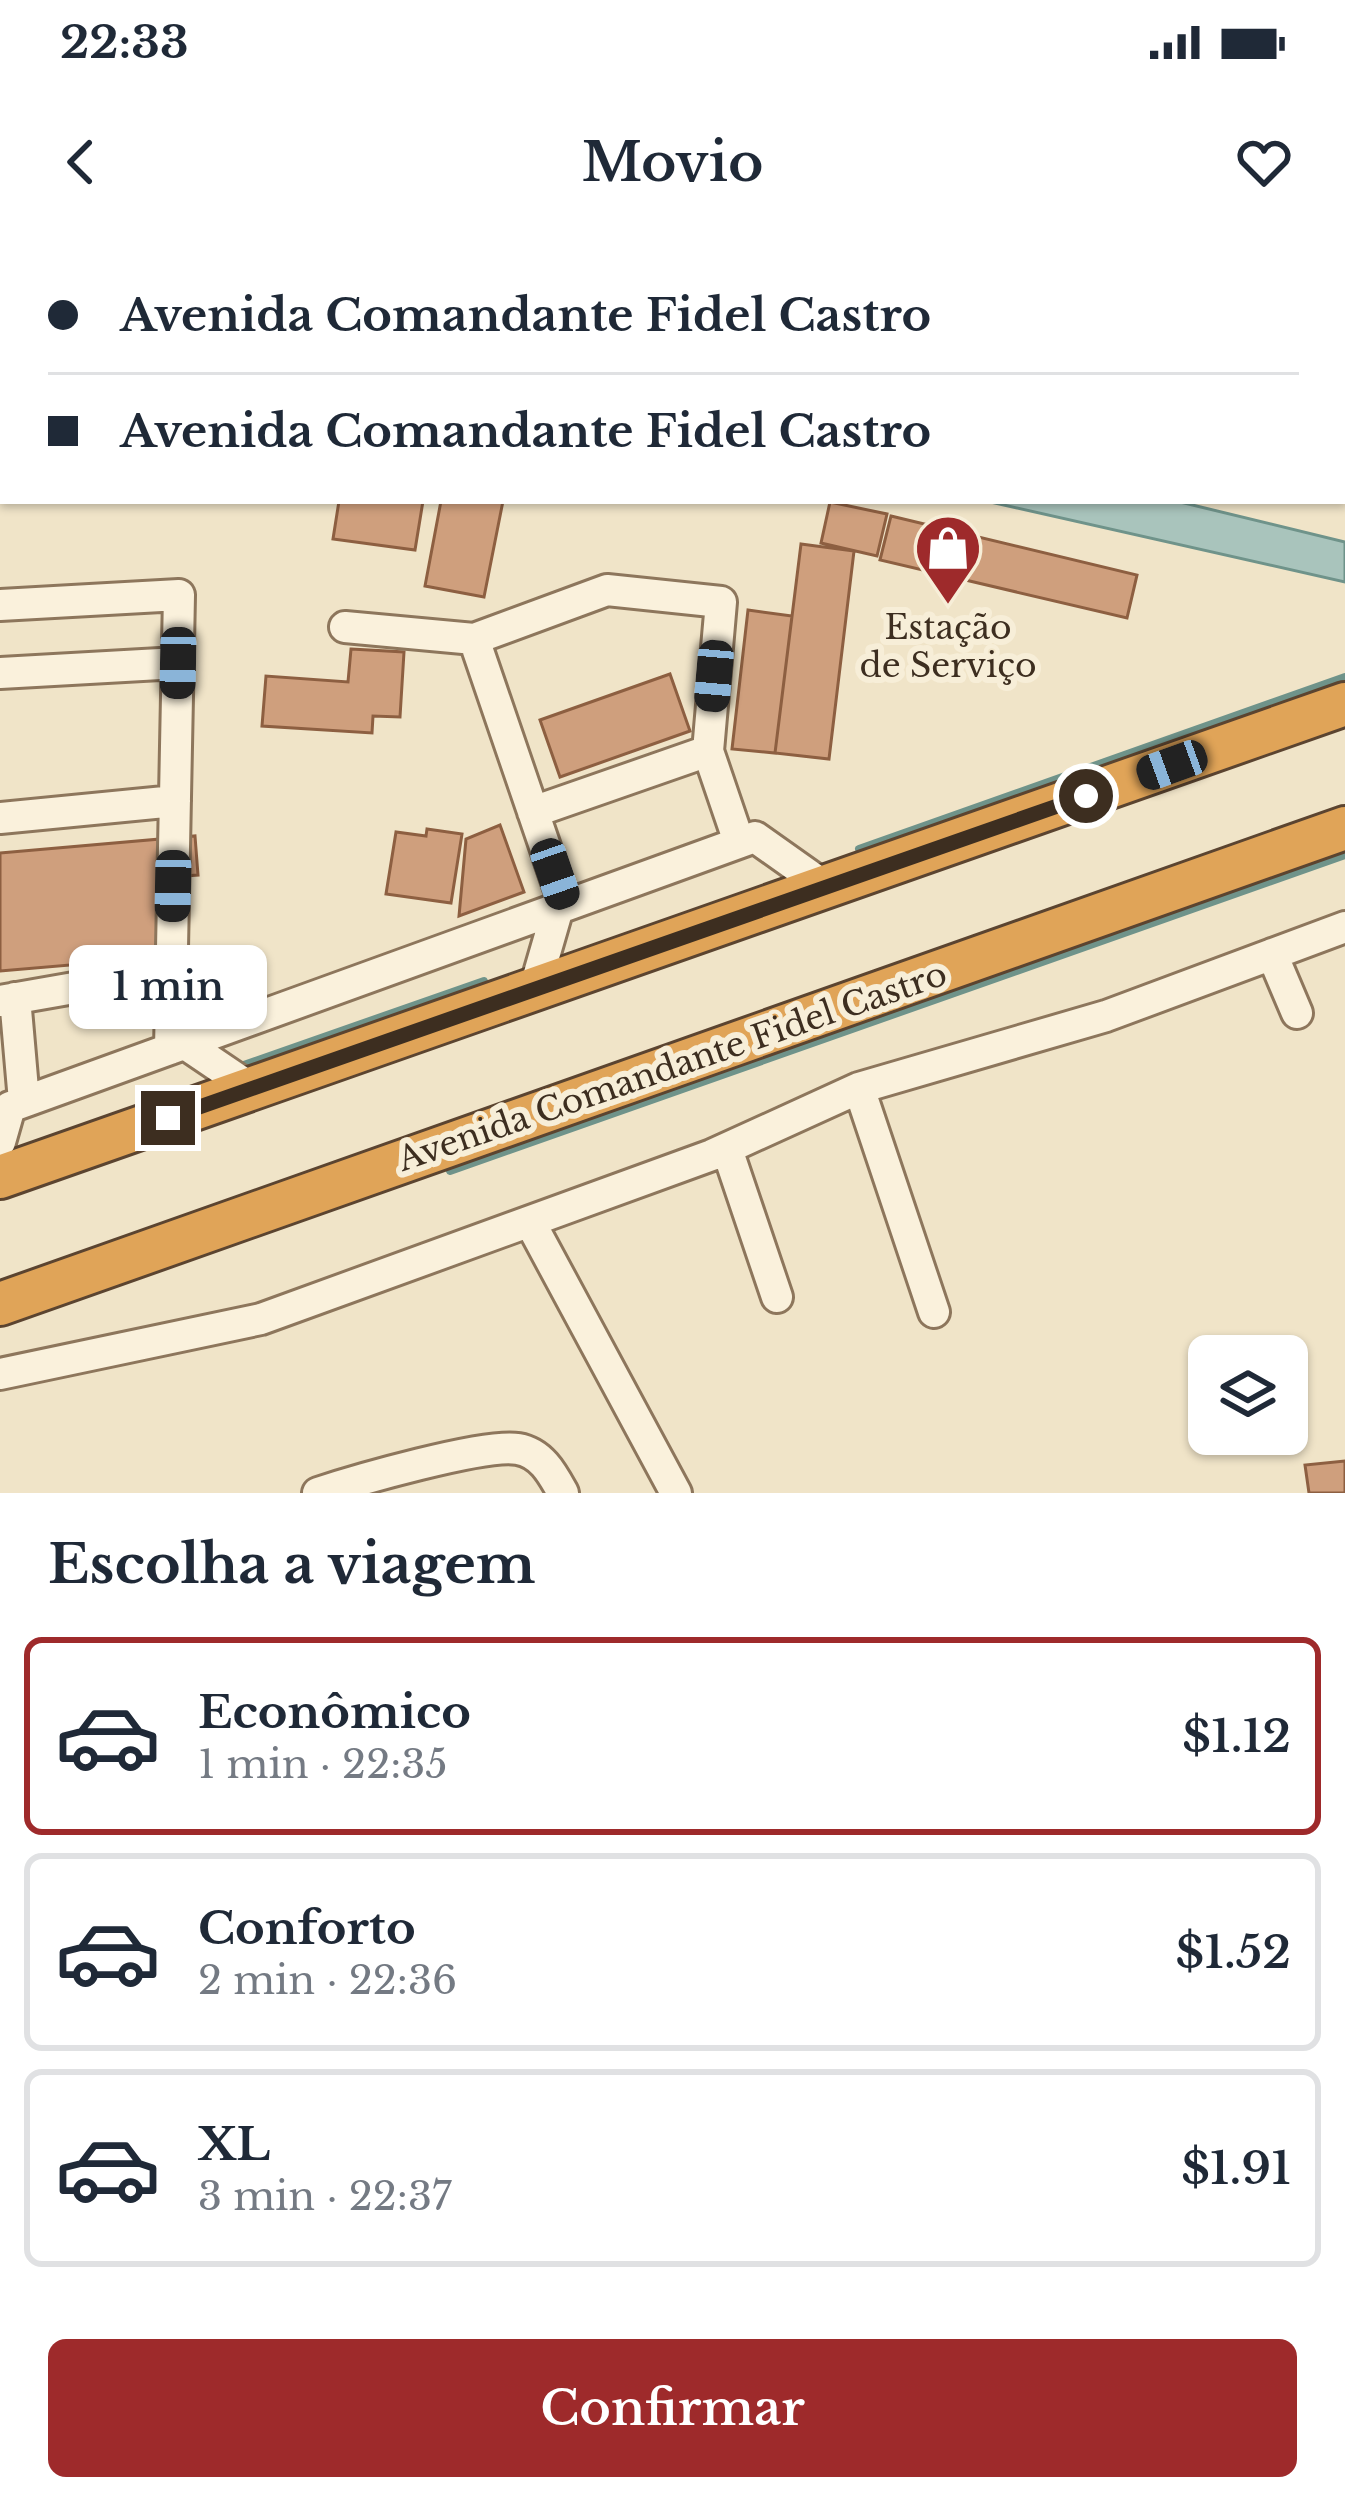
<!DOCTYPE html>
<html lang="pt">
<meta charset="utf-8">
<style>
:root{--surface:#fff;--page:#f2f2f3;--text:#1f2937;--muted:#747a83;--line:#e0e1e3;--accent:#9e2a2b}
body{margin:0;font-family:"Libre Baskerville",serif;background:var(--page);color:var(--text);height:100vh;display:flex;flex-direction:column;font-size:45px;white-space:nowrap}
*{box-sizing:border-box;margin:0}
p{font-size:39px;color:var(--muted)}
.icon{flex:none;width:66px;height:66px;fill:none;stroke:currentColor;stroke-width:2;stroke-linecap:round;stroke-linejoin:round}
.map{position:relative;height:1253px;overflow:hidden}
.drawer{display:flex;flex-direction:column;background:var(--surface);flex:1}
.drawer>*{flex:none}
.guide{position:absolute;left:0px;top:0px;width:1347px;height:264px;box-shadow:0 3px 9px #0004;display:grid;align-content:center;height:264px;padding:0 48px;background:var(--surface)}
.buttons{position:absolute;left:1188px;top:1095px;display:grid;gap:24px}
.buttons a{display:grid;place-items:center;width:120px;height:120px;border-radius:18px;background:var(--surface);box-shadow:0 3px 9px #0004;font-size:60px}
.end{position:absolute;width:54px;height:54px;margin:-27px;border:15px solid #3d2e20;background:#fff;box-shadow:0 0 0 6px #fff}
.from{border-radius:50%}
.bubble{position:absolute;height:84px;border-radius:18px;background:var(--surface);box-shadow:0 3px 9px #0004;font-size:39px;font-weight:600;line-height:84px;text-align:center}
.car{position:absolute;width:36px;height:72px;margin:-36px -18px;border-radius:15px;box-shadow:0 0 9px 3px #0007;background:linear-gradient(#222 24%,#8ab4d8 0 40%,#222 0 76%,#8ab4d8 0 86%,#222 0)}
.guide b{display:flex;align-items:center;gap:42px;height:114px;font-size:45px}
.guide b+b{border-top:3px solid var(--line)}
.guide i{width:30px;height:30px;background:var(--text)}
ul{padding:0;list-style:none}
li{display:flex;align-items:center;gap:36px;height:198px;margin:0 24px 18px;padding:0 24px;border:6px solid var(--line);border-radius:18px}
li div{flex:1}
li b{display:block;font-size:45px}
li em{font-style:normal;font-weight:600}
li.selected{border-color:var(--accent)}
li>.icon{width:108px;height:108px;stroke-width:1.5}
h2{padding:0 48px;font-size:54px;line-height:144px}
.button{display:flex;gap:24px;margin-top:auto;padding:24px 48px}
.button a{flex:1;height:138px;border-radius:18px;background:var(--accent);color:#fff;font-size:48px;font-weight:600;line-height:138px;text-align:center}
.status{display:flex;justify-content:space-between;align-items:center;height:84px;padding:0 60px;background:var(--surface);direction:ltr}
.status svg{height:33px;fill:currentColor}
header{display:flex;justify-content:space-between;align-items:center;height:156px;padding:0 48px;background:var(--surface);font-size:54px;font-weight:600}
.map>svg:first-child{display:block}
</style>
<div class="status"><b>22:33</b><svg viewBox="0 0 49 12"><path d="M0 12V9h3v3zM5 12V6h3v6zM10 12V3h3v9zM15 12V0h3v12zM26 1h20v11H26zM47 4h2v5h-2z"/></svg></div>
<header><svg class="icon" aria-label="back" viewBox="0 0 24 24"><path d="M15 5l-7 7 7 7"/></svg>Movio<svg class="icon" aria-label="heart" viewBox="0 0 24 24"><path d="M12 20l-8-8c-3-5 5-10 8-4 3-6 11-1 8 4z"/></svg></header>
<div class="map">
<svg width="1345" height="1253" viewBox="0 0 1345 1253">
<rect width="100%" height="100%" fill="#f0e4c8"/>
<!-- water -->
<path fill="#a9c4bc" stroke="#6f938a" stroke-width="3" d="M 986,261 L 1176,261 L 1345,302 L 1345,342 Z"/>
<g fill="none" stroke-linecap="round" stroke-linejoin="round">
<!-- stream -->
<path stroke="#6f938a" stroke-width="8" d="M 859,609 L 1345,437
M 238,827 L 484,741
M 450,931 L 1345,615"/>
</g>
<!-- building -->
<path fill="#cf9f7d" stroke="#8d5f41" stroke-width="3" d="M 1114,0 L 1345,0 L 1345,115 L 1344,3 Z
M 339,261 L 423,261 L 415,310 L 333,299 Z
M 441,261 L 503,261 L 484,357 L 425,346 Z
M 830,262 L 887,274 L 877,316 L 821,303 Z
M 891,276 L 1137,335 L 1127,378 L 880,320 Z
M 801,304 L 854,311 L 829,519 L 775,513 Z
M 748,370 L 792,376 L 775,513 L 732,509 Z
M 351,409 L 404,412 L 400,477 L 373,476 L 372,493 L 262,486 L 266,436 L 348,442 Z
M 670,434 L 690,491 L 560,537 L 540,480 Z
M 500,585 L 524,652 L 459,676 L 466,599 Z
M 427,589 L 462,594 L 451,663 L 386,654 L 396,592 L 426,596 Z
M 195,596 L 198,635 L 169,637 L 176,716 L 0,731 L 0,613 Z
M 1345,1221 L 1345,1253 L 1309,1253 L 1305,1225 Z"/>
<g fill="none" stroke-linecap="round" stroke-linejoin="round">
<!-- minor casing -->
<g stroke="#8d765c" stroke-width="36">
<path id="minor" d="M 349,0 L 365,3
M 686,3 L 687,0
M 744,3 L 745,0
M 1344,225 L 1345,225
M 0,365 L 179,355 L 170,809
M 345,387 L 474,399 L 607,350 L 721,362 L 708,511 L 739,602
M 474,399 L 565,665
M 0,433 L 178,423
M 533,572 L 708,511
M 0,578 L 175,561
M 1272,714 L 1297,773
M 534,751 L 558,668
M 15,758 L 24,861
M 0,761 L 171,731
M 184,803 L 252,849
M 859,848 L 934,1072
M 0,902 L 10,867 L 755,597 L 827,648
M 727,909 L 777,1057
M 530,982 L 676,1253
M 0,1134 L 261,1079 L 712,915 L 859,848 L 1106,776 L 1345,687
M 318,1253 C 354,1241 485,1203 518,1209 C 542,1213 553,1235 563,1253"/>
</g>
<!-- highway casing -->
<g stroke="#5b4430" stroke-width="48">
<path id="highway" d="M 0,937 L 1345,464
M 0,1064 L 1345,588"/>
</g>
<!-- minor -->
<use href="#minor" stroke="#faf1dc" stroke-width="30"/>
<!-- highway -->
<use href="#highway" stroke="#e0a458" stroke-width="42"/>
</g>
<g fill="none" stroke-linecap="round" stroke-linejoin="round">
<!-- route -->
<path stroke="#3d2e20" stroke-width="15" d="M 168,878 L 1086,556"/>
</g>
<!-- icons -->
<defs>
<g id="shop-pin" transform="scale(3.45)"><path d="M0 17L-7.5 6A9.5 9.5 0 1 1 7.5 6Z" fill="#9e2a2b" stroke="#f7eed8"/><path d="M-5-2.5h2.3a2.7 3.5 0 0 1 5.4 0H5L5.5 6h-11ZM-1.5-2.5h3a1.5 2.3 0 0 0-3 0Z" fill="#fff"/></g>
</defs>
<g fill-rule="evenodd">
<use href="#shop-pin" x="948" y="308"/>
</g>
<g text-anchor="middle" stroke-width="12" stroke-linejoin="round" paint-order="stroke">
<!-- poi labels -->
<g font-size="33" fill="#3d2e20" stroke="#f7eed8">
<text x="948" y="399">Estação<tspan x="948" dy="38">de Serviço</tspan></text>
</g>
<!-- street labels -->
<g font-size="33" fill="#3d2e20" stroke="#f7eed8">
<text transform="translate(672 826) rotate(-19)" y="12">Avenida Comandante Fidel Castro</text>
</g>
</g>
</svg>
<div class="buttons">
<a><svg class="icon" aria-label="layers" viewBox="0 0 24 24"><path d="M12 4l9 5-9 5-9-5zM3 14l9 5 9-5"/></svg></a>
</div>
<i class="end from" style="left:1086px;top:556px"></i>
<i class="end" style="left:168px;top:878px"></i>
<div class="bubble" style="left:69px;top:705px;width:198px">1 min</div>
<i class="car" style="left:178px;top:423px;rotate:181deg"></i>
<i class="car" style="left:714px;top:436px;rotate:185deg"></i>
<i class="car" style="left:1172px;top:525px;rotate:250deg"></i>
<i class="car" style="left:555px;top:634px;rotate:161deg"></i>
<i class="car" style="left:173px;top:646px;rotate:181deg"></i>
<div class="guide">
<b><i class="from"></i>Avenida Comandante Fidel Castro</b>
<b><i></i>Avenida Comandante Fidel Castro</b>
</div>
</div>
<section class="drawer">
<h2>Escolha a viagem</h2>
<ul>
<li class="selected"><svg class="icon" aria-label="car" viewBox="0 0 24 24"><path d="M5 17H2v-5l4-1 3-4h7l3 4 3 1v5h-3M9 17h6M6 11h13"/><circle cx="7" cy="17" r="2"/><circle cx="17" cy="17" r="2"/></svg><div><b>Econômico</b><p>1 min · 22:35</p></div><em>$1.12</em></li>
<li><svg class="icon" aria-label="car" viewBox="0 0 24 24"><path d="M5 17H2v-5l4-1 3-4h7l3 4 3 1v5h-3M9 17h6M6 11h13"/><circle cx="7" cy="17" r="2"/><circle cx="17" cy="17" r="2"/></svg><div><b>Conforto</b><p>2 min · 22:36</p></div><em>$1.52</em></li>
<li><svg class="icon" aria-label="car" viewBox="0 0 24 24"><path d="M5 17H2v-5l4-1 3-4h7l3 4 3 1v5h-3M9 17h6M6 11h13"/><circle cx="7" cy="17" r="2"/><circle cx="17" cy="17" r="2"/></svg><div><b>XL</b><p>3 min · 22:37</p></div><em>$1.91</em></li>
</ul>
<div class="button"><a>Confirmar</a></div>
</section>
